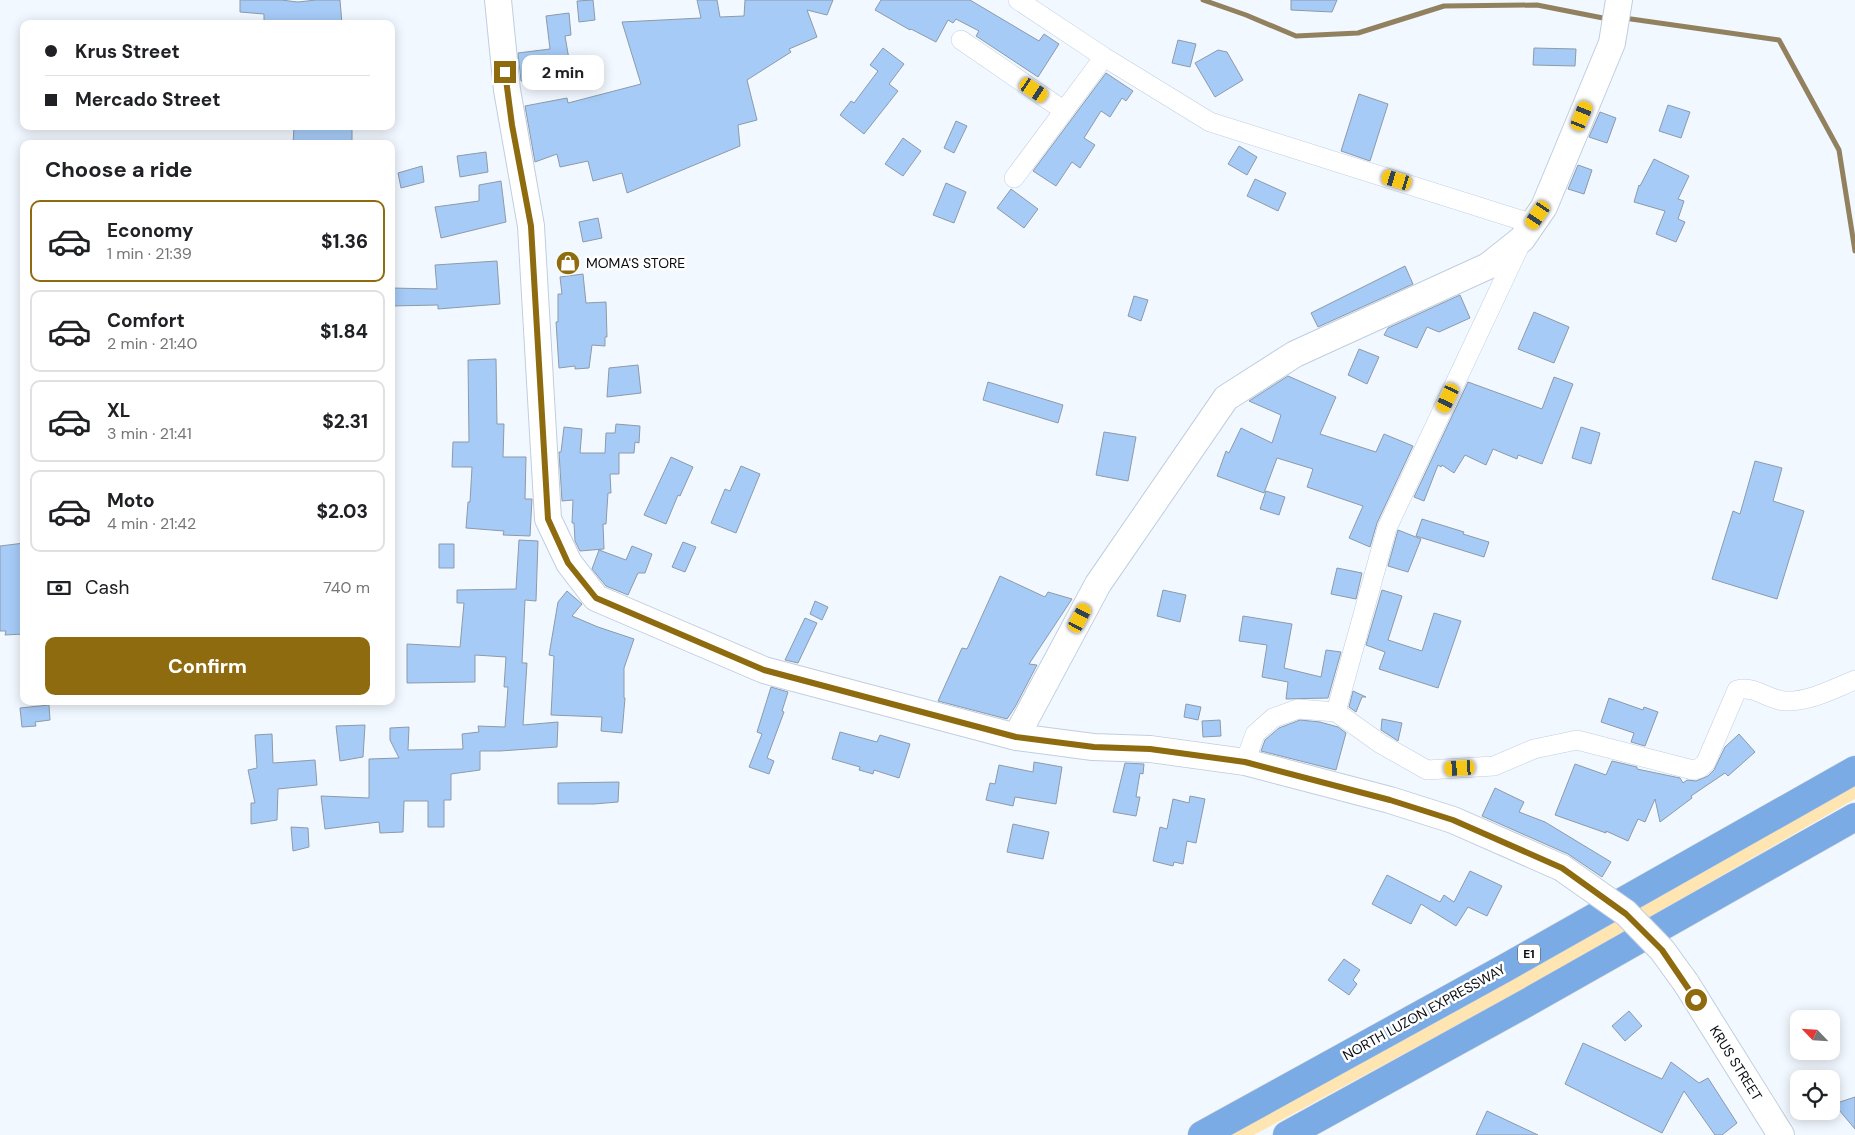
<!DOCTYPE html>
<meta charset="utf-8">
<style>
:root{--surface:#fff;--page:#f6f6f6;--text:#202124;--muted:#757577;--line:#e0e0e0;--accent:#8e6b0e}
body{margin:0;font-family:"DM Sans",sans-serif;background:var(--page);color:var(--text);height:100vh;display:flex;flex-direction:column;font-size:19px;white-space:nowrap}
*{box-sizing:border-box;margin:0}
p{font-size:16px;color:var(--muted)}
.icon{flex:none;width:28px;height:28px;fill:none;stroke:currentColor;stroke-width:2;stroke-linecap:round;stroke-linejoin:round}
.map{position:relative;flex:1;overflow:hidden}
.drawer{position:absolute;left:20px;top:140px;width:375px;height:565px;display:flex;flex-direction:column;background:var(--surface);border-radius:10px;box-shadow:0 2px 12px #0003}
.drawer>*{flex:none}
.guide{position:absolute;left:20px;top:20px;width:375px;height:110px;border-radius:10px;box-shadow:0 2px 12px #0003;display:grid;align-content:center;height:110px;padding:0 25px;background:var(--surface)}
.needle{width:32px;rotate:295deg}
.controls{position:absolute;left:1790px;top:1010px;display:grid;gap:10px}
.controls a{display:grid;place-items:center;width:50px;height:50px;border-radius:10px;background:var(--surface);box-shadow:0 2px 12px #0003;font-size:25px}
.end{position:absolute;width:22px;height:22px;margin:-11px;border:6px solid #8e6b0e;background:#fff;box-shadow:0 0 0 2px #fff}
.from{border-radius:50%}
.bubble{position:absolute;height:35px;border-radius:10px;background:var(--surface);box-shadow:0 2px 12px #0003;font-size:16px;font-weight:800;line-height:35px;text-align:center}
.car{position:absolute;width:15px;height:30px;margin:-15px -8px;border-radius:6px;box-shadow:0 0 4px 1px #0007;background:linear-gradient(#f5c518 24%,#345 0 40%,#f5c518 0 76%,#345 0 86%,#f5c518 0)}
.guide b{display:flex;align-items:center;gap:18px;height:48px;font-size:19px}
.guide b+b{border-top:1px solid var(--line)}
.guide i{width:12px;height:12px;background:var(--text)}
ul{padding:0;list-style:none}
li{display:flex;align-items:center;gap:15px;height:82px;margin:0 10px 8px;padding:0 15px;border:2px solid var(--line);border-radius:10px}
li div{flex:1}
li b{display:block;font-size:19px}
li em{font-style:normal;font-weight:800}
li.current{border-color:var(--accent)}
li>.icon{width:45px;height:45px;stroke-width:1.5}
h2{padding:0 25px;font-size:22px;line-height:60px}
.pay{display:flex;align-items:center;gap:12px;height:55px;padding:0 25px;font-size:19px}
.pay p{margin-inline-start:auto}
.primary-button{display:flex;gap:10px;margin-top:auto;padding:10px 25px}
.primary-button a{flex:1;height:58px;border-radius:10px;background:var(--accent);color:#fff;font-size:20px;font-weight:800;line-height:58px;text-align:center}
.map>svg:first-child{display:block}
</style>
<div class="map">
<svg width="1855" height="1135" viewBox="0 0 1855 1135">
<rect width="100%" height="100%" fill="#f2f8ff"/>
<!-- green -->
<path fill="#ffe5b2" d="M 1855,784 L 1855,799 L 1524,989 L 1254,1135 L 1228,1135 L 1486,995 L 1626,913 Z"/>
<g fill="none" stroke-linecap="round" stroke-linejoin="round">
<!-- stream -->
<path stroke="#92815f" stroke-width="5" d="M 1203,0 L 1246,15 L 1296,36 L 1358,33 L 1444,6 L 1537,5 L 1608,19
M 1624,18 L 1779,40 L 1839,150 L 1855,251"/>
</g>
<!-- building -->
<path fill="#a6cbf7" stroke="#8d9aa9" d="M 240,0 L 281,0 L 298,2 L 316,0 L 340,0 L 342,24 L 264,24 L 264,14 L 240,12 Z
M 593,0 L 595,20 L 579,22 L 577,1 Z
M 697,0 L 717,0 L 720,17 L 744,16 L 745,0 L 833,0 L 827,15 L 807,10 L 817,37 L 789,49 L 791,52 L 747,80 L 757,120 L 738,125 L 740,146 L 627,193 L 622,173 L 593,181 L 588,161 L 560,167 L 557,154 L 535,162 L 525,106 L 567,98 L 568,103 L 641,84 L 622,22 L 701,18 Z
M 881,0 L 970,0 L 1039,41 L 1044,34 L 1059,44 L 1038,77 L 976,36 L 979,31 L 956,19 L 953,23 L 948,20 L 936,42 L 911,29 L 910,30 L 875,10 Z
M 1291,0 L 1337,0 L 1332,12 L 1291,10 Z
M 569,13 L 571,35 L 565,36 L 571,71 L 555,73 L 555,77 L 521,81 L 518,53 L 550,49 L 546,16 Z
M 1178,40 L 1196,44 L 1190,67 L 1172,63 Z
M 883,48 L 904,64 L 889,84 L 898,91 L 864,134 L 840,115 L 851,101 L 854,103 L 878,71 L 870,65 Z
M 1534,48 L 1576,49 L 1575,66 L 1533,65 Z
M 1218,50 L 1227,52 L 1243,80 L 1215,97 L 1195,63 Z
M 1106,73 L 1133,91 L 1126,101 L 1122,98 L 1110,117 L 1101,111 L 1084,138 L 1095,145 L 1080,168 L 1072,162 L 1056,186 L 1033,171 Z
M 1359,94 L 1388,104 L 1370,161 L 1341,151 Z
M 1668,105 L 1690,112 L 1681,138 L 1659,131 Z
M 1600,112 L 1616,118 L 1607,143 L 1589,137 Z
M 956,121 L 967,126 L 954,153 L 944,148 Z
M 294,126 L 352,126 L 352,144 L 293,144 Z
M 903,138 L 921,151 L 903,176 L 885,164 Z
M 1239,146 L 1257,157 L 1247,175 L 1228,164 Z
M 486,152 L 488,172 L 460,177 L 457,156 Z
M 1654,159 L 1689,176 L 1678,199 L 1684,201 L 1678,219 L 1685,222 L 1676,242 L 1656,234 L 1665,211 L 1634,202 L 1639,185 L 1640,186 Z
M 1578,165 L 1592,170 L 1584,194 L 1568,189 Z
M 422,166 L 424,182 L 401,188 L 398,173 Z
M 1255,179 L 1286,193 L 1278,211 L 1247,196 Z
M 501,181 L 506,222 L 441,238 L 435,207 L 479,201 L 479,185 Z
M 946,183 L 966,192 L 954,223 L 933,215 Z
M 1011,189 L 1038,209 L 1024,228 L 997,208 Z
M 598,218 L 602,238 L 583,242 L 579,222 Z
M 497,261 L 500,304 L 438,309 L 438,305 L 391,306 L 391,288 L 437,289 L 435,265 Z
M 1405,266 L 1413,284 L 1318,327 L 1311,313 Z
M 583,274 L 586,303 L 606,302 L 607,337 L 605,337 L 605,346 L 592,345 L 589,368 L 575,369 L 575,366 L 559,368 L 556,322 L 558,322 L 558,294 L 562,294 L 560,277 Z
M 1460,295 L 1470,318 L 1439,332 L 1427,327 L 1417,348 L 1384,335 L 1388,328 Z
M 1134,296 L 1148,300 L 1141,321 L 1128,316 Z
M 1534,312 L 1569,327 L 1554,363 L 1518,349 Z
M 1359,349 L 1379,357 L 1367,384 L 1348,375 Z
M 496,359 L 497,424 L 504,424 L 503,457 L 526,457 L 525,499 L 532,499 L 530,536 L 503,535 L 504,531 L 466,528 L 468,502 L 470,502 L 472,467 L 452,467 L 453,442 L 469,442 L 468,360 Z
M 638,365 L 641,393 L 607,397 L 609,368 Z
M 1288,376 L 1336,397 L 1320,434 L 1376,452 L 1384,434 L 1413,446 L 1377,523 L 1370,547 L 1349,538 L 1363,506 L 1307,487 L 1313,469 L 1277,458 L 1264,493 L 1217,476 L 1226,451 L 1229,453 L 1241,428 L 1272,443 L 1281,415 L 1249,401 Z
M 1554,377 L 1573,384 L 1542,464 L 1518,455 L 1517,459 L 1493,449 L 1486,465 L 1465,455 L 1454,473 L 1442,465 L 1441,467 L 1438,465 L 1424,501 L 1414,497 L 1468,382 L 1542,409 Z
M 988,382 L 1063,405 L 1058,423 L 983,400 Z
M 616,424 L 640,426 L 639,443 L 635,442 L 634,453 L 619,453 L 619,474 L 610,474 L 611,493 L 608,493 L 606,524 L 603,524 L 604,549 L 580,551 L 575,541 L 574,523 L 572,523 L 573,500 L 562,501 L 559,452 L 561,452 L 564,427 L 582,429 L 580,453 L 605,453 L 606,433 L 615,433 Z
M 1581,427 L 1600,433 L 1591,464 L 1572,458 Z
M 1104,432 L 1136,437 L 1128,481 L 1096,475 Z
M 671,457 L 693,467 L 680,496 L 678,495 L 666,524 L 644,515 Z
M 1755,461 L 1782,468 L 1773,501 L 1804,511 L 1777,599 L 1712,579 L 1733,511 L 1740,514 Z
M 741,466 L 760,474 L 736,533 L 711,523 L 725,489 L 730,491 Z
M 1266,491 L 1285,497 L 1279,515 L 1260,509 Z
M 1422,519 L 1464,532 L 1463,534 L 1489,542 L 1484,557 L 1416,536 Z
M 1398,530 L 1421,539 L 1408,572 L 1388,566 Z
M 519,540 L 538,541 L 536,601 L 525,600 L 522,663 L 527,663 L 523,725 L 558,722 L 557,747 L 500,751 L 480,751 L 480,770 L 451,774 L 451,800 L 444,800 L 444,827 L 428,827 L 428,801 L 404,801 L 403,832 L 380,833 L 379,822 L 325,829 L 321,796 L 369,798 L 369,759 L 399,758 L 390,740 L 390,728 L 409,727 L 408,750 L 463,749 L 462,734 L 479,732 L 478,726 L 505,727 L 508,687 L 504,687 L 506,657 L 475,655 L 475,682 L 407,683 L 407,644 L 460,647 L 464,603 L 457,603 L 457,590 L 516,589 Z
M 683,542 L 696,547 L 685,572 L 672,567 Z
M 24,543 L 24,634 L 5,635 L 6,631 L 0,631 L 0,546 Z
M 439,544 L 454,544 L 454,568 L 439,568 Z
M 632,546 L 652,554 L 645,573 L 638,573 L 628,595 L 606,586 L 592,569 L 599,550 L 626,560 Z
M 1337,568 L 1362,573 L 1356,599 L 1331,594 Z
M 1000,576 L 1045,597 L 1048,592 L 1072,599 L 1029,664 L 1037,665 L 1015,707 L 1007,719 L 938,701 L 962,648 L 967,649 Z
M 1163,590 L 1186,595 L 1180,622 L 1157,616 Z
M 1382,590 L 1402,596 L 1388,640 L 1422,651 L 1434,613 L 1461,621 L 1438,688 L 1379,669 L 1385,652 L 1366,645 Z
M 567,591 L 582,604 L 572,616 L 598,627 L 634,639 L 624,668 L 624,698 L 625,698 L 622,733 L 601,731 L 602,717 L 551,715 L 554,656 L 549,655 L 558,602 Z
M 815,601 L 828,607 L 822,620 L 810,614 Z
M 1243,616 L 1292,624 L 1284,668 L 1321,677 L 1326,650 L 1341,652 L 1328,698 L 1286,699 L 1288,682 L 1262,677 L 1267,645 L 1239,641 Z
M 805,618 L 817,623 L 798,663 L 785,660 Z
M 771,687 L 788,692 L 782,711 L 784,712 L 767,758 L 774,761 L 769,774 L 749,767 L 762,734 L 757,732 Z
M 1353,691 L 1366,697 L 1362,697 L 1356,712 L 1349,707 Z
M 1609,698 L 1643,710 L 1644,707 L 1658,712 L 1645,746 L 1631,742 L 1634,733 L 1601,722 Z
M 1186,704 L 1201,707 L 1198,720 L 1184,717 Z
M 49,705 L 50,720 L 35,722 L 36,726 L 22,727 L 20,708 Z
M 1382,719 L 1402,723 L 1398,741 L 1381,730 Z
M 1220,720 L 1221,736 L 1203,737 L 1202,721 Z
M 1300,720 L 1320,722 L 1338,727 L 1346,733 L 1336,770 L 1261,751 L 1265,740 L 1279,728 Z
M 365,725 L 363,757 L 340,761 L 336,726 Z
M 840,732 L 877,742 L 880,735 L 910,744 L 899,778 L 874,770 L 873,774 L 859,770 L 860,767 L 832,759 Z
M 272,734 L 273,763 L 315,760 L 317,785 L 278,789 L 277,820 L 251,824 L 251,803 L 255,803 L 248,770 L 257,768 L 255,735 Z
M 1739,734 L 1755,752 L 1728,776 L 1725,773 L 1691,796 L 1692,798 L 1660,822 L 1655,799 L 1645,822 L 1638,819 L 1628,841 L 1606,831 L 1606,833 L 1555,815 L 1575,764 L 1606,775 L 1612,761 L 1637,767 L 1637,769 L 1680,778 L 1683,783 L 1687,780 L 1696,781 L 1708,776 L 1714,770 L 1725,747 Z
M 1034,762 L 1062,767 L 1056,804 L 1015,797 L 1013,806 L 986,800 L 990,783 L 995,784 L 999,765 L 1033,772 Z
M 1125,763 L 1144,764 L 1143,774 L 1140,773 L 1136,797 L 1140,797 L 1136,816 L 1113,812 Z
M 619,782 L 618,802 L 594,804 L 558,804 L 558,783 Z
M 1495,788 L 1524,802 L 1519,812 L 1545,822 L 1611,862 L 1602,877 L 1568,854 L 1482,816 Z
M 1190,796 L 1205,799 L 1196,843 L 1187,841 L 1183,864 L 1174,862 L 1173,866 L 1153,861 L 1160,827 L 1167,829 L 1173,799 L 1189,803 Z
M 1013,824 L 1049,832 L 1043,859 L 1007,852 Z
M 291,827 L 308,828 L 309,847 L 293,851 Z
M 1470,871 L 1502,886 L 1487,916 L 1468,907 L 1456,926 L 1421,904 L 1411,924 L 1372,904 L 1387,875 L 1440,902 L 1444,895 L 1454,902 Z
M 1344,959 L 1360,970 L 1353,980 L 1357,984 L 1349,995 L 1328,980 Z
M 1629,1011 L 1642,1026 L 1625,1041 L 1612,1026 Z
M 1583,1043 L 1662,1079 L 1671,1062 L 1699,1083 L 1708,1078 L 1737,1123 L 1722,1135 L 1715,1135 L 1684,1091 L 1662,1133 L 1565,1084 Z
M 1855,1097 L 1855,1129 L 1834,1104 Z
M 1487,1111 L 1538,1135 L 1476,1135 Z"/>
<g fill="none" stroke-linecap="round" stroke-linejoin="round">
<!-- street casing -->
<g stroke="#c0cede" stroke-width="20">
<path id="street" d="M 1018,0 L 1104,57 L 1210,122 L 1533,224
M 961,40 L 1063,110
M 1014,178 L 1104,57
M 1336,712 L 1387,528 L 1521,243
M 1245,762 L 1255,734 L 1273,718 L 1298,709 L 1336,712 L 1381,744 L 1427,770 L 1494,766 L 1534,749 L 1577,740 L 1693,770 L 1700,768 L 1706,762 L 1737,690 C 1754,685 1768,700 1785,701 C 1809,702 1833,689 1855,680"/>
</g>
<!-- secondary casing -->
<g stroke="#c0cede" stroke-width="28">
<path id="secondary" d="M 498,0 L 507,90 L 531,226 L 548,519 L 569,563 L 596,598 L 764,670 L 1016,737 L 1093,747 L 1150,749 L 1245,762 L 1390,800 L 1453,820 L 1562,868
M 1016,737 L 1098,584 L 1226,398 L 1295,354 L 1488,266 L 1522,239 L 1544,207 L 1612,43 L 1619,0
M 1686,983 L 1781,1135"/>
</g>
<!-- highway casing -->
<g stroke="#d3d3d4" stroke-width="29">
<path id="highway" d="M 1202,1135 L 1505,968 L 1855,770
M 1287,1135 L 1523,1005 L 1855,817"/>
</g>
<!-- street -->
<use href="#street" stroke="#fff" stroke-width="19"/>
<!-- secondary -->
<use href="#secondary" stroke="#fff" stroke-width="26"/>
<!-- highway -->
<use href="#highway" stroke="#7aabe4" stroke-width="28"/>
<!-- secondary-bridge casing -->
<g stroke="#c0cede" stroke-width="28" stroke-linecap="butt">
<path id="secondary-bridge" d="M 1562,868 L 1626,913 L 1662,950 L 1686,983"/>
</g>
<!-- secondary-bridge -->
<use href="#secondary-bridge" stroke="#fff" stroke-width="26"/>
</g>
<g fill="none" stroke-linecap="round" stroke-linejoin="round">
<!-- route -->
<path stroke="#8e6b0e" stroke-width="6" d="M 505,72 L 512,125 L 531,226 L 548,519 L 568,563 L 596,598 L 764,670 L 1016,737 L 1094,747 L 1150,749 L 1245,762 L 1390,800 L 1453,820 L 1562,868 L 1626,914 L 1662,950 L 1696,1000"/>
</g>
<!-- icons -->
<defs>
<g id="shop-disc" transform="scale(1.25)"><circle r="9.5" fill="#8e6b0e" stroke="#fff"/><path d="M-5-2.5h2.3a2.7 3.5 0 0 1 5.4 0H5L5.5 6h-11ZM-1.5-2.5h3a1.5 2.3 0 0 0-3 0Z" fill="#fff"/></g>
</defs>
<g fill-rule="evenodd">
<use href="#shop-disc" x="568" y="263"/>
</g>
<g text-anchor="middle" stroke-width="5" stroke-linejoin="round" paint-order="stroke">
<!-- shield labels -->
<rect fill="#fff" stroke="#525558" stroke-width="1" x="1518" y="944.5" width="22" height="19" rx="4"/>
<g font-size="12" font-weight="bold" fill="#080c11">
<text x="1529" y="958">E1</text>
</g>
<!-- poi labels -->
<g font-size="14" fill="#080c11" stroke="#fff" text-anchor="start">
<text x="586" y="268">MOMA'S STORE</text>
</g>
<!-- street labels -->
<g font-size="14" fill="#080c11" stroke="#fff">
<text transform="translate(1424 1012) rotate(-29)" y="5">NORTH LUZON EXPRESSWAY</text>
<text transform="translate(1736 1063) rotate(58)" y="5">KRUS STREET</text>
</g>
</g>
</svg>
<div class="controls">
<a><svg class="needle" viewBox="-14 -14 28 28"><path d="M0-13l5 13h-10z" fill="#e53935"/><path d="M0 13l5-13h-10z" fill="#757577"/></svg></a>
<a><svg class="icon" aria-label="locate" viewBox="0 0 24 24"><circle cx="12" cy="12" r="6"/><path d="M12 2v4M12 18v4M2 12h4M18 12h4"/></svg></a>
</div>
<i class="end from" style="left:1696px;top:1000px"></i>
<i class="end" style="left:505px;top:72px"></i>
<div class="bubble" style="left:522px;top:55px;width:82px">2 min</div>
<i class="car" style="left:1034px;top:90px;rotate:124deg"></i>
<i class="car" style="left:1582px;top:116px;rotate:22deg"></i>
<i class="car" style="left:1397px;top:180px;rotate:287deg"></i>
<i class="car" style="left:1538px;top:215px;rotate:214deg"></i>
<i class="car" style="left:1448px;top:398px;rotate:205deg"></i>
<i class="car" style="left:1080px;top:618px;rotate:28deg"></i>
<i class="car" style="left:1460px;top:768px;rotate:267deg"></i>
<div class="guide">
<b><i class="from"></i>Krus Street</b>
<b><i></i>Mercado Street</b>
</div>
<section class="drawer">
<h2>Choose a ride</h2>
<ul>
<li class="current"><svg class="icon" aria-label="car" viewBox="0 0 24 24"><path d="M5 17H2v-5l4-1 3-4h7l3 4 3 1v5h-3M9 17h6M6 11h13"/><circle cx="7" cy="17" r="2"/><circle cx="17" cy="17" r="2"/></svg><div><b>Economy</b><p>1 min · 21:39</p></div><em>$1.36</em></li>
<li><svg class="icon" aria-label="car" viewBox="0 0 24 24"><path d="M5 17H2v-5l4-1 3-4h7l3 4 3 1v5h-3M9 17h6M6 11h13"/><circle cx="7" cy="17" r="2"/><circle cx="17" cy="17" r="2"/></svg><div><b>Comfort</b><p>2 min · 21:40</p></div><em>$1.84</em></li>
<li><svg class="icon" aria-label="car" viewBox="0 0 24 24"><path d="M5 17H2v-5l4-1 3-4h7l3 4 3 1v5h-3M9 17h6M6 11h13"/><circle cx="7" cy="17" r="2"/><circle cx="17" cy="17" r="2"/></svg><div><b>XL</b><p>3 min · 21:41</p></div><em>$2.31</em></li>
<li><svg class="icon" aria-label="car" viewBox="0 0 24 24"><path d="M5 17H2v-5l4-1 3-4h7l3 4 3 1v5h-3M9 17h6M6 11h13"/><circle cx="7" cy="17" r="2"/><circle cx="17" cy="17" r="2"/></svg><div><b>Moto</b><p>4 min · 21:42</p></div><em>$2.03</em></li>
</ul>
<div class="pay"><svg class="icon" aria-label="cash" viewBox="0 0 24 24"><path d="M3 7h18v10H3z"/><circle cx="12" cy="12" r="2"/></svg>Cash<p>740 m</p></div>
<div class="primary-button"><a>Confirm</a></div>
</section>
</div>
